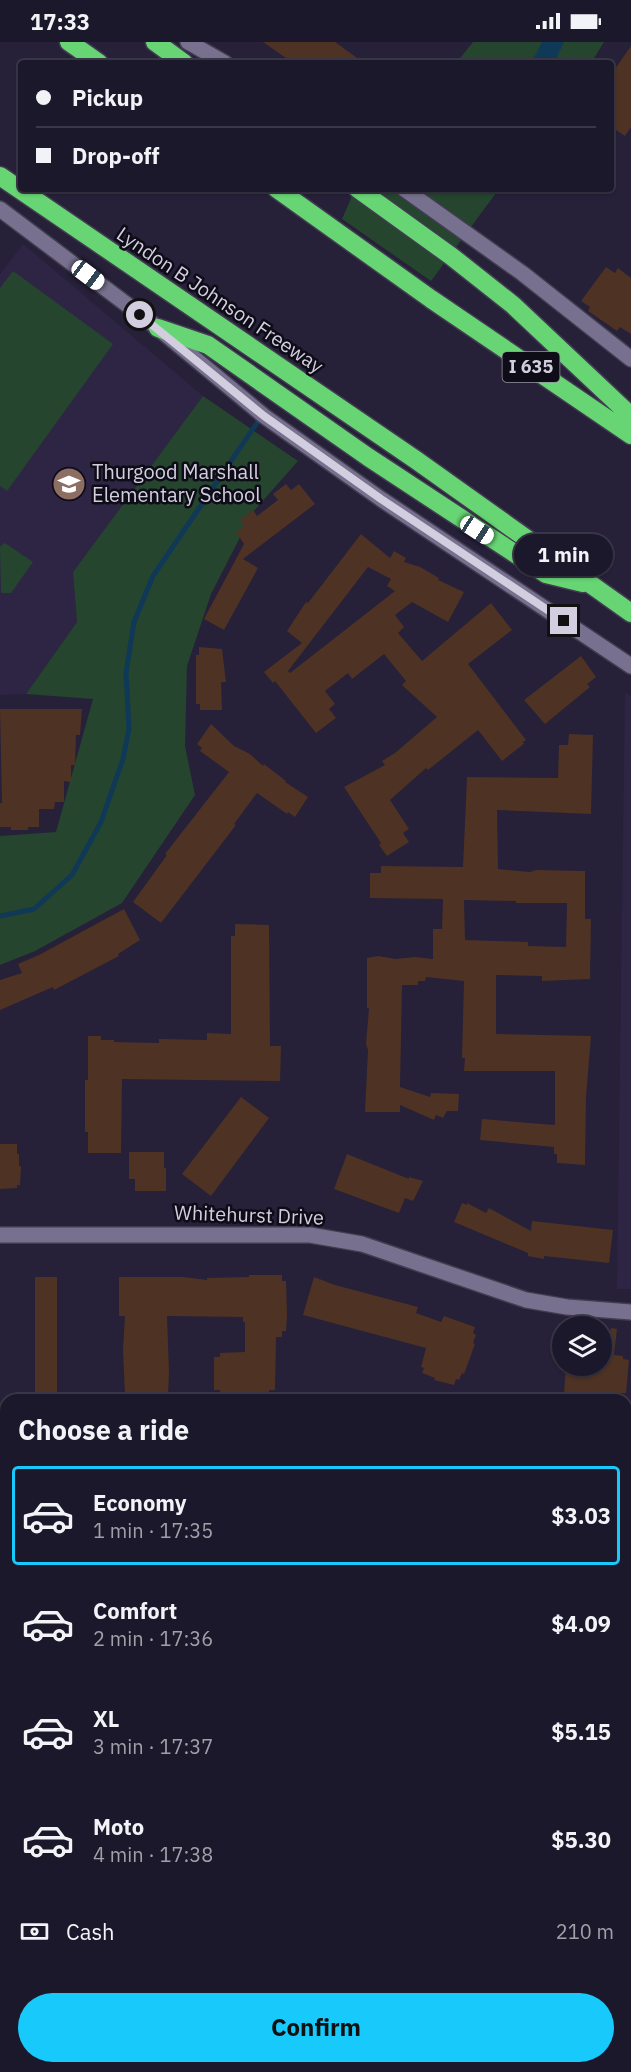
<!DOCTYPE html>
<meta charset="utf-8">
<style>
:root{--surface:#1c182b;--page:#252133;--text:#f1f3f6;--muted:#a0a0a9;--line:#3a3747;--accent:#17cafb}
body{margin:0;font-family:"IBM Plex Sans",sans-serif;background:var(--page);color:var(--text);height:100vh;display:flex;flex-direction:column;font-size:22px;white-space:nowrap}
*{box-sizing:border-box;margin:0}
p{font-size:20px;color:var(--muted)}
.icon{flex:none;width:33px;height:33px;fill:none;stroke:currentColor;stroke-width:2;stroke-linecap:round;stroke-linejoin:round}
.map{position:relative;flex:1;overflow:hidden}
.drawer{position:absolute;left:0px;top:1352px;width:632px;height:680px;display:flex;flex-direction:column;background:var(--surface);border-radius:18px 18px 0 0;box-shadow:0 2px 4px #0004,0 0 0 2px var(--line)}
.drawer>*{flex:none}
.top-card{position:absolute;left:18px;top:18px;width:596px;height:132px;border-radius:6px;box-shadow:0 2px 4px #0004,0 0 0 2px var(--line);display:grid;align-content:center;height:132px;padding:0 18px;background:var(--surface)}
.tools{position:absolute;left:552px;top:1274px;display:grid;gap:12px}
.tools a{display:grid;place-items:center;width:60px;height:60px;border-radius:50%;background:var(--surface);box-shadow:0 2px 4px #0004,0 0 0 2px var(--line);font-size:30px}
.end{position:absolute;width:27px;height:27px;margin:-14px;border:8px solid #d2cedf;background:#111;box-shadow:0 0 0 3px #111}
.from{border-radius:50%}
.bubble{position:absolute;height:42px;border-radius:21px;background:var(--surface);box-shadow:0 2px 4px #0004,0 0 0 2px var(--line);font-size:20px;font-weight:800;line-height:42px;text-align:center}
.car{position:absolute;width:18px;height:36px;margin:-18px -9px;border-radius:8px;box-shadow:0 0 4px 2px #0007;background:linear-gradient(#fff 24%,#345 0 40%,#fff 0 76%,#345 0 86%,#fff 0)}
.top-card b{display:flex;align-items:center;gap:21px;height:57px;font-size:22px}
.top-card b+b{border-top:2px solid var(--line)}
.top-card i{width:15px;height:15px;background:var(--text)}
ul{padding:0;list-style:none}
li{display:flex;align-items:center;gap:18px;height:99px;margin:0 12px 9px;padding:0 6px;border:3px solid transparent;border-radius:6px}
li div{flex:1}
li b{display:block;font-size:22px}
li em{font-style:normal;font-weight:800}
li.selected{border-color:var(--accent)}
li>.icon{width:54px;height:54px;stroke-width:1.5}
h2{padding:0 18px;font-size:27px;line-height:72px}
.pay{display:flex;align-items:center;gap:15px;height:66px;padding:0 18px;font-size:22px}
.pay p{margin-inline-start:auto}
.action{display:flex;gap:12px;margin-top:auto;padding:12px 18px}
.action a{flex:1;height:69px;border-radius:36px;background:var(--accent);color:#111;font-size:24px;font-weight:800;line-height:69px;text-align:center}
.status{display:flex;justify-content:space-between;align-items:center;height:42px;padding:0 30px;background:var(--surface);direction:ltr}
.status svg{height:16px;fill:currentColor}
.map>svg:first-child{display:block}
</style>
<div class="status"><b>17:33</b><svg viewBox="0 0 49 12"><path d="M0 12V9h3v3zM5 12V6h3v6zM10 12V3h3v9zM15 12V0h3v12zM26 1h20v11H26zM47 4h2v5h-2z"/></svg></div>
<div class="map">
<svg width="631" height="2030" viewBox="0 0 631 2030">
<rect width="100%" height="100%" fill="#262039"/>
<!-- built -->
<path fill="#2e2545" d="M 23,202 L 203,354 L 73,530 L 77,580 L 26,652 L 0,653 L 0,232 Z
M 625,650 L 631,655 L 631,1247 L 617,1247 Z
M 631,1983 L 631,2030 L 586,2030 L 591,2025 L 626,2025 L 626,1989 Z"/>
<!-- green -->
<path fill="#25452f" d="M 473,0 L 604,0 L 591,21 L 456,21 Z
M 355,147 L 499,147 L 431,239 L 342,177 Z
M 13,229 L 113,302 L 7,449 L 0,444 L 0,246 Z
M 203,354 L 298,419 L 253,470 L 211,552 L 187,624 L 185,704 L 195,753 L 122,861 L 35,909 L 0,923 L 0,794 L 56,790 L 93,657 L 26,652 L 77,580 L 73,530 Z
M 5,501 L 33,520 L 11,551 L 1,551 L 0,504 Z
M 0,1835 L 6,1836 L 6,2025 L 62,2025 L 57,2030 L 0,2030 Z"/>
<!-- water -->
<path fill="#103958" d="M 542,0 L 564,0 L 554,21 L 531,21 Z"/>
<g fill="none" stroke-linecap="round" stroke-linejoin="round">
<!-- stream -->
<path stroke="#103958" stroke-width="5" d="M 0,874 L 34,867 L 72,833 L 101,780 L 123,717 L 129,687 L 126,631 L 134,580 L 153,534 L 259,378
M 0,1921 L 6,1915"/>
</g>
<!-- building -->
<path fill="#4e3224" fill-rule="evenodd" d="M 263,0 L 335,0 L 364,21 L 293,21 Z
M 631,4 L 631,85 L 625,94 L 610,84 L 610,34 Z
M 606,225 L 615,231 L 618,226 L 631,236 L 631,292 L 620,285 L 617,289 L 588,269 L 590,265 L 581,259 Z
M 286,442 L 291,448 L 299,442 L 315,462 L 243,517 L 258,526 L 224,588 L 204,577 L 244,502 L 236,490 L 245,484 L 240,478 L 253,468 L 257,474 L 278,458 L 273,452 Z
M 361,492 L 390,516 L 394,509 L 406,516 L 404,520 L 420,525 L 439,536 L 438,538 L 464,550 L 448,580 L 412,560 L 395,573 L 404,585 L 398,591 L 422,619 L 491,561 L 512,588 L 468,622 L 526,698 L 522,701 L 525,701 L 502,719 L 478,688 L 428,728 L 426,726 L 390,758 L 409,787 L 403,791 L 409,800 L 387,814 L 379,803 L 381,801 L 344,745 L 385,723 L 382,719 L 395,711 L 437,675 L 402,643 L 406,639 L 384,612 L 352,637 L 348,631 L 325,649 L 335,662 L 329,667 L 336,676 L 316,691 L 275,639 L 273,641 L 264,630 L 302,601 L 287,589 L 306,560 L 308,561 ZM 368,525 L 391,537 L 387,544 L 395,549 L 290,631 L 288,629 Z
M 199,605 L 222,607 L 226,640 L 221,640 L 222,668 L 200,668 L 200,662 L 196,662 L 196,613 L 199,613 Z
M 581,614 L 596,635 L 587,642 L 590,645 L 545,682 L 524,658 Z
M 0,667 L 82,667 L 80,693 L 76,693 L 75,723 L 71,723 L 71,740 L 64,739 L 64,760 L 55,760 L 54,767 L 39,767 L 39,785 L 28,785 L 28,788 L 11,788 L 11,785 L 0,785 L 0,761 L 2,761 Z
M 211,682 L 234,704 L 250,712 L 263,724 L 264,722 L 286,739 L 285,740 L 308,755 L 295,775 L 288,770 L 287,772 L 257,751 L 234,782 L 236,783 L 161,881 L 133,860 L 167,813 L 165,812 L 229,730 L 200,709 L 202,706 L 197,702 Z
M 569,692 L 593,693 L 591,772 L 497,768 L 498,827 L 530,830 L 536,828 L 585,829 L 585,877 L 591,877 L 590,937 L 542,939 L 542,934 L 496,933 L 496,992 L 591,994 L 586,1055 L 585,1123 L 557,1121 L 557,1112 L 554,1112 L 554,1105 L 480,1098 L 482,1077 L 555,1083 L 555,1029 L 464,1029 L 465,1016 L 462,1016 L 464,939 L 426,935 L 425,939 L 418,939 L 418,943 L 402,943 L 400,1045 L 430,1055 L 431,1051 L 459,1052 L 458,1069 L 447,1069 L 443,1076 L 436,1073 L 434,1078 L 400,1063 L 400,1070 L 365,1070 L 368,1008 L 366,1002 L 369,966 L 367,966 L 367,916 L 378,914 L 396,917 L 415,915 L 433,917 L 433,887 L 442,887 L 443,857 L 370,856 L 370,831 L 381,831 L 381,824 L 463,825 L 467,735 L 558,736 L 559,703 L 568,703 ZM 464,858 L 516,859 L 516,861 L 567,861 L 566,905 L 528,904 L 528,900 L 465,898 Z
M 124,867 L 140,898 L 118,912 L 119,914 L 54,948 L 53,945 L 0,968 L 0,938 L 22,931 L 18,922 L 39,913 Z
M 235,882 L 269,883 L 270,1004 L 281,1004 L 280,1039 L 122,1037 L 121,1111 L 88,1111 L 88,1090 L 85,1090 L 85,1038 L 88,1038 L 88,994 L 101,994 L 101,998 L 114,998 L 114,1000 L 159,1001 L 159,997 L 207,998 L 207,991 L 231,992 L 231,894 L 235,894 Z
M 241,1055 L 269,1076 L 211,1154 L 182,1132 Z
M 0,1102 L 17,1102 L 17,1112 L 19,1112 L 19,1124 L 21,1124 L 20,1143 L 17,1143 L 17,1146 L 0,1147 Z
M 129,1110 L 164,1110 L 164,1126 L 166,1126 L 166,1149 L 135,1149 L 135,1137 L 129,1137 Z
M 347,1112 L 409,1137 L 409,1135 L 423,1139 L 413,1159 L 405,1156 L 399,1171 L 334,1147 Z
M 462,1161 L 467,1163 L 467,1161 L 486,1171 L 489,1166 L 531,1189 L 532,1179 L 613,1188 L 609,1221 L 544,1214 L 544,1217 L 528,1214 L 528,1211 L 454,1180 Z
M 249,1233 L 282,1233 L 282,1239 L 286,1239 L 287,1273 L 286,1289 L 282,1289 L 282,1295 L 276,1295 L 275,1348 L 269,1348 L 269,1352 L 260,1352 L 260,1354 L 220,1352 L 220,1348 L 214,1348 L 214,1315 L 220,1315 L 220,1311 L 245,1310 L 245,1280 L 243,1280 L 243,1275 L 167,1274 L 169,1330 L 168,1354 L 157,1354 L 157,1358 L 135,1358 L 135,1353 L 125,1353 L 123,1307 L 125,1274 L 119,1274 L 119,1235 L 183,1235 L 207,1238 L 207,1236 L 249,1235 Z
M 35,1235 L 57,1235 L 57,1358 L 35,1358 Z
M 314,1235 L 335,1243 L 418,1265 L 416,1271 L 441,1280 L 444,1274 L 475,1285 L 473,1291 L 476,1293 L 473,1301 L 475,1302 L 464,1332 L 462,1331 L 459,1338 L 456,1337 L 454,1343 L 434,1338 L 435,1336 L 422,1331 L 424,1326 L 421,1325 L 426,1306 L 303,1273 Z
M 611,1286 L 617,1287 L 614,1313 L 623,1314 L 623,1317 L 629,1318 L 626,1351 L 619,1351 L 619,1355 L 564,1352 L 566,1323 L 602,1323 L 602,1315 Z"/>
<g fill="none" stroke-linecap="round" stroke-linejoin="round">
<!-- street casing -->
<g stroke="#423c51" stroke-width="18">
<path id="street" d="M 626,1688 L 631,1691
M 0,1713 L 6,1711
M 410,2030 L 415,2025"/>
</g>
<!-- secondary casing -->
<g stroke="#423c51" stroke-width="18">
<path id="secondary" d="M 188,0 L 225,21
M 404,147 L 522,231 L 631,317
M 0,167 L 158,286 L 264,374 L 381,457 L 631,624
M 0,1193 L 310,1193 L 362,1202 L 526,1258 L 567,1265 L 631,1270
M 626,1889 L 631,1884
M 626,1948 L 631,1942
M 487,2030 L 492,2025
M 543,2030 L 548,2025"/>
</g>
<!-- highway casing -->
<g stroke="#423c51" stroke-width="21">
<path id="highway" d="M 69,0 L 99,21
M 155,0 L 184,21
M 0,134 L 416,418 L 631,571
M 277,147 L 431,257 L 631,393
M 358,147 L 451,214 L 513,263 L 631,374
M 158,286 L 208,303 L 368,415 L 546,532 L 583,541"/>
</g>
<!-- street -->
<use href="#street" stroke="#77708e" stroke-width="15"/>
<!-- secondary -->
<use href="#secondary" stroke="#77708e" stroke-width="15"/>
<!-- highway -->
<use href="#highway" stroke="#67d573" stroke-width="18"/>
</g>
<g fill="none" stroke-linecap="round" stroke-linejoin="round">
<!-- route -->
<path stroke="#d2cedf" stroke-width="8" d="M 140,273 L 264,374 L 381,457 L 564,579"/>
</g>
<!-- icons -->
<defs>
<g id="school-disc" transform="scale(1.725)"><circle r="9.5" fill="#8d6e63" stroke="#0e0c17"/><path d="M0-5L7-2L0 1L-7-2ZM-4 1L0 2.5L4 1V4Q0 6-4 4Z" fill="#fff"/></g>
</defs>
<g fill-rule="evenodd">
<use href="#school-disc" x="69" y="442"/>
</g>
<g text-anchor="middle" stroke-width="5" stroke-linejoin="round" paint-order="stroke">
<!-- shield labels -->
<rect fill="#0e0c17" stroke="#9794a3" stroke-width="1.5" x="502.5" y="310" width="57" height="30" rx="4.5"/>
<g font-size="18" font-weight="bold" fill="#d2cedf">
<text x="531" y="331">I 635</text>
</g>
<!-- street labels -->
<g font-size="20" fill="#d2cedf" stroke="#0e0c17">
<text transform="translate(220 258) rotate(34)" y="7">Lyndon B Johnson Freeway</text>
<text transform="translate(249 1173) rotate(2)" y="7">Whitehurst Drive</text>
</g>
<!-- poi labels -->
<g font-size="20" fill="#d2cedf" stroke="#0e0c17" text-anchor="start">
<text x="92" y="437">Thurgood Marshall<tspan x="92" dy="23">Elementary School</tspan></text>
</g>
</g>
</svg>
<div class="tools">
<a><svg class="icon" aria-label="layers" viewBox="0 0 24 24"><path d="M12 4l9 5-9 5-9-5zM3 14l9 5 9-5"/></svg></a>
</div>
<i class="end from" style="left:140px;top:273px"></i>
<i class="end" style="left:564px;top:579px"></i>
<div class="bubble" style="left:514px;top:492px;width:99px">1 min</div>
<i class="car" style="left:88px;top:233px;rotate:127deg"></i>
<i class="car" style="left:477px;top:488px;rotate:123deg"></i>
<div class="top-card">
<b><i class="from"></i>Pickup</b>
<b><i></i>Drop-off</b>
</div>
<section class="drawer">
<h2>Choose a ride</h2>
<ul>
<li class="selected"><svg class="icon" aria-label="car" viewBox="0 0 24 24"><path d="M5 17H2v-5l4-1 3-4h7l3 4 3 1v5h-3M9 17h6M6 11h13"/><circle cx="7" cy="17" r="2"/><circle cx="17" cy="17" r="2"/></svg><div><b>Economy</b><p>1 min · 17:35</p></div><em>$3.03</em></li>
<li><svg class="icon" aria-label="car" viewBox="0 0 24 24"><path d="M5 17H2v-5l4-1 3-4h7l3 4 3 1v5h-3M9 17h6M6 11h13"/><circle cx="7" cy="17" r="2"/><circle cx="17" cy="17" r="2"/></svg><div><b>Comfort</b><p>2 min · 17:36</p></div><em>$4.09</em></li>
<li><svg class="icon" aria-label="car" viewBox="0 0 24 24"><path d="M5 17H2v-5l4-1 3-4h7l3 4 3 1v5h-3M9 17h6M6 11h13"/><circle cx="7" cy="17" r="2"/><circle cx="17" cy="17" r="2"/></svg><div><b>XL</b><p>3 min · 17:37</p></div><em>$5.15</em></li>
<li><svg class="icon" aria-label="car" viewBox="0 0 24 24"><path d="M5 17H2v-5l4-1 3-4h7l3 4 3 1v5h-3M9 17h6M6 11h13"/><circle cx="7" cy="17" r="2"/><circle cx="17" cy="17" r="2"/></svg><div><b>Moto</b><p>4 min · 17:38</p></div><em>$5.30</em></li>
</ul>
<div class="pay"><svg class="icon" aria-label="cash" viewBox="0 0 24 24"><path d="M3 7h18v10H3z"/><circle cx="12" cy="12" r="2"/></svg>Cash<p>210 m</p></div>
<div class="action"><a>Confirm</a></div>
</section>
</div>
